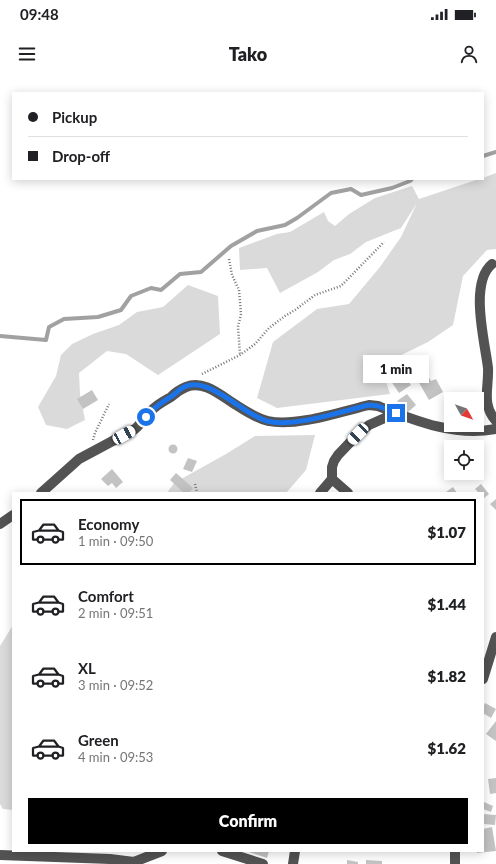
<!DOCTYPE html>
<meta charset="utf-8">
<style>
:root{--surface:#fff;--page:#f6f6f6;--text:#202124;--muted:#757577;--line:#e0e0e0;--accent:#000}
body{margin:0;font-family:Lato,sans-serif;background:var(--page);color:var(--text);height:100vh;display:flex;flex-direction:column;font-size:15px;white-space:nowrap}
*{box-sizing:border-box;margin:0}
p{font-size:13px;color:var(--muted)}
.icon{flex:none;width:22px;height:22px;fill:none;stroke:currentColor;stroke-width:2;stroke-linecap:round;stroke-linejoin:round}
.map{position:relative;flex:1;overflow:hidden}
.side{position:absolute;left:12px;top:412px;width:472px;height:360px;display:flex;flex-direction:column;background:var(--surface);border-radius:0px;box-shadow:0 2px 10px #0003}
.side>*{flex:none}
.banner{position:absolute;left:12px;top:12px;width:472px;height:88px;border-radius:0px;box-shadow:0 2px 10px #0003;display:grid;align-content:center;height:88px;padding:0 16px;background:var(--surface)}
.needle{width:26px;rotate:130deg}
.fabs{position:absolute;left:444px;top:312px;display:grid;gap:8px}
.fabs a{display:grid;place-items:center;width:40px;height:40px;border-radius:0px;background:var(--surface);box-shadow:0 2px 10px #0003;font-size:20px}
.end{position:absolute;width:18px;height:18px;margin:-9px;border:5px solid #1a73e8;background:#fff;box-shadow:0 0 0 2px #fff}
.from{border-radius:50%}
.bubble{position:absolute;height:28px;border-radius:0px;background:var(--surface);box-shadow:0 2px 10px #0003;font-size:13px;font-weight:800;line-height:28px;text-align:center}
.car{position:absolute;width:12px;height:24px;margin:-12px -6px;border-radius:5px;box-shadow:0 0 3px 1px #0007;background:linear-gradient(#fff 24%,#345 0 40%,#fff 0 76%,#345 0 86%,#fff 0)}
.banner b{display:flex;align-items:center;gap:14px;height:38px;font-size:15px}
.banner b+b{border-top:1px solid var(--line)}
.banner i{width:10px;height:10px;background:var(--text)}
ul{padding:7px 0 0;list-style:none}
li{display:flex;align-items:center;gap:12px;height:66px;margin:0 8px 6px;padding:0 8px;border:2px solid transparent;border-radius:0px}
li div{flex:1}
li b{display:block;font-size:15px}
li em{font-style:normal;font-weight:800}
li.selected{border-color:var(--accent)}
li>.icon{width:36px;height:36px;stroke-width:1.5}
.primary-button{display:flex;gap:8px;margin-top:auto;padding:8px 16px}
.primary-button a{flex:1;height:46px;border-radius:0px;background:var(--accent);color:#fff;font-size:16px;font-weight:800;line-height:46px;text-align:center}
.status{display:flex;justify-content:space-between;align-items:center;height:28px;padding:0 20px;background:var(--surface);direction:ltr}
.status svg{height:11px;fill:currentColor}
header{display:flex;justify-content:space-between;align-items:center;height:52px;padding:0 16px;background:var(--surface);font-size:18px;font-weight:800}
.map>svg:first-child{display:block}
</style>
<div class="status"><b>09:48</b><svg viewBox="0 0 49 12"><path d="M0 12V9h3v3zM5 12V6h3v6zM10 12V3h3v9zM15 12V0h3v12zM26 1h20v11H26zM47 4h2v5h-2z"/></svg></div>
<header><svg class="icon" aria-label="menu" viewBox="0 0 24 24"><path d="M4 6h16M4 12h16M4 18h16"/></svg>Tako<svg class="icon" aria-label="person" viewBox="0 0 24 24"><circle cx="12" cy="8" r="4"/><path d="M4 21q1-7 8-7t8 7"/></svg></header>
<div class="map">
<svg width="496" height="784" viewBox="0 0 496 784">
<rect width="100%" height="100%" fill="#fff"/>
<!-- green -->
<path fill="#dadada" d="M 496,93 L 496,169 L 487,170 L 463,196 L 453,245 L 428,262 L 381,285 L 390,314 L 277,328 L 257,318 L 273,262 L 317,229 L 349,224 L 380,187 L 401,157 L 417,123 L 401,148 L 366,162 L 350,174 L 334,180 L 318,192 L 280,213 L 267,188 L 240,190 L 239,168 L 277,154 L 290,152 L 324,132 L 328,141 L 335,146 L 349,134 L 375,118 L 412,106 L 419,119 L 479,99 L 483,99 L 483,98 Z
M 188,205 L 218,216 L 220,254 L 158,295 L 126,274 L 107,271 L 79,293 L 80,314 L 85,340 L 67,349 L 46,345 L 38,327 L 56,296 L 61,275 L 72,264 L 93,254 L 119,245 L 137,232 L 163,227 Z
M 315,355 L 306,390 L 286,413 L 167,413 L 174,403 L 226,374 L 255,356 Z
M 13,545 L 13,730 L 3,729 L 0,724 L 0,566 Z"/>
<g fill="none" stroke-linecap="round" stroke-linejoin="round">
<!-- stream -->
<path stroke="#a1a1a1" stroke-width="4" d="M 483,76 L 496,72
M 0,256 L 46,260 L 49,247 L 64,239 L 98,237 L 121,230 L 131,216 L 151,208 L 161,210 L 180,194 L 201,192 L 231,166 L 257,151 L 285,145 L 297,138 L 331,113 L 351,109 L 361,115 L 392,108 L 410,101 L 412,99"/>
</g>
<!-- building -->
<path fill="#c3c3c3" d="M 401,290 L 411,305 L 399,313 L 389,298 Z
M 428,296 L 431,301 L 436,299 L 443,312 L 429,320 L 418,301 Z
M 92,310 L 98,320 L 83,329 L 77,319 Z
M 407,314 L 416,325 L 407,333 L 397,321 Z
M168.5 369a4.5 4.5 0 1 1 9 0a4.5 4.5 0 1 1-9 0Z
M 188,378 L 197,381 L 192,392 L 183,389 Z
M 112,389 L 123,402 L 116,408 L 112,403 L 108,406 L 101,399 Z
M 176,393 L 193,408 L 189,413 L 184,413 L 170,400 Z
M 481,404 L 489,414 L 483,419 L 483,413 L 479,413 L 475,409 Z
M 453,407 L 457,413 L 446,413 L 446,412 Z
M 496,419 L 496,430 L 490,424 Z
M 485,623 L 496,629 L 491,638 L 483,633 L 483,628 Z
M 496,641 L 496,661 L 486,654 Z
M 496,698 L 496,713 L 490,714 L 488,699 Z
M 484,722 L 493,726 L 491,732 L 483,729 Z
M 483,734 L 496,735 L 495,745 L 483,744 Z
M 492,747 L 496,771 L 477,773 L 477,771 L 483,771 L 483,749 Z
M 246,771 L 269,771 L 267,778 Z
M 347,780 L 358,782 L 358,784 L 347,784 Z
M 366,780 L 382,781 L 382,784 L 366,784 Z"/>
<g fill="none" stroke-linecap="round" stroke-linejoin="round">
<!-- path -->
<path stroke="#757575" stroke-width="2.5" stroke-dasharray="1 2" stroke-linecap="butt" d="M 229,179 L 232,195 L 239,210 L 241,234 L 238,247 L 240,274
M 202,294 L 240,275 L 255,264 L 269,248 L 285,236 L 295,230 L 315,215 L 341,206 L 384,162
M 93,360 L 95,353 L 109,324
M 195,404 L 197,413"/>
<!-- minor -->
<path stroke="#535353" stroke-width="10" d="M 492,184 C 469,203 485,262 488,288 C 489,308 481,324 496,341
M 332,399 L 348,413
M 41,413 L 79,379 L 135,349 C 141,344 145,337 151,331 C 156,325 164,321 171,317 C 175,313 181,309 186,307 C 203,300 219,314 233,323 C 244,330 255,338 268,341 C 296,347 340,332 369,325 L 378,326 C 416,341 455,357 496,349
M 320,413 L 332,399 L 332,387 L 334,381 L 338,375 L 358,354 L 369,345 L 396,333
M 0,444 L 13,435
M 483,599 L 496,557
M 222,771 L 263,784
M 455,771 L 455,784
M 0,775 L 110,779 L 134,782 L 136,784
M 134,782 L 162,771
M 293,784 L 295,771"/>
</g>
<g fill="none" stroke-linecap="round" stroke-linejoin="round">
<!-- route -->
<path stroke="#1a73e8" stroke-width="5" d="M 146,337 C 153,328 162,322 172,316 C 176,313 180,309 184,307 C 209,295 243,335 267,341 C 293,348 342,331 369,325 L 378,326 L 396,333"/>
</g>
</svg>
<div class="fabs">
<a><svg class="needle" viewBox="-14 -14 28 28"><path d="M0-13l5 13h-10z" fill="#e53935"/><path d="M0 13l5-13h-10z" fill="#757577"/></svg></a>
<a><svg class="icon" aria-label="locate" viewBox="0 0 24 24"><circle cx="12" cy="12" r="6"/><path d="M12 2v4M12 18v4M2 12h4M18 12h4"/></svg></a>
</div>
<i class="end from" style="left:146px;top:337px"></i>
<i class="end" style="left:396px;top:333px"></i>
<div class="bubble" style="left:363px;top:275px;width:66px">1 min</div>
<i class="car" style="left:358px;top:354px;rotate:224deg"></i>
<i class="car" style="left:124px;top:355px;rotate:61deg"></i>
<div class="banner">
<b><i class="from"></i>Pickup</b>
<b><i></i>Drop-off</b>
</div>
<section class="side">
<ul>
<li class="selected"><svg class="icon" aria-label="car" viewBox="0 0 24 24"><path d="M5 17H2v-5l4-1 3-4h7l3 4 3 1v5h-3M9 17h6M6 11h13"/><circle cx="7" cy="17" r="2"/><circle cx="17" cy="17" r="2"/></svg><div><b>Economy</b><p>1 min · 09:50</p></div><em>$1.07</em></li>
<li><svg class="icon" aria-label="car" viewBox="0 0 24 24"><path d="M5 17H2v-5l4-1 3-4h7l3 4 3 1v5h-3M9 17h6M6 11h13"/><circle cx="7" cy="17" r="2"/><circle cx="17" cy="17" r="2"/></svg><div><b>Comfort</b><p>2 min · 09:51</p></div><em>$1.44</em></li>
<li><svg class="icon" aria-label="car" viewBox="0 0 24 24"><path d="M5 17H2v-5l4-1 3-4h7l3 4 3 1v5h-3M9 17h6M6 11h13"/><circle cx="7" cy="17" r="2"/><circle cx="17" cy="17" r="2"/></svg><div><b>XL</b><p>3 min · 09:52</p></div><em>$1.82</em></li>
<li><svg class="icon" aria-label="car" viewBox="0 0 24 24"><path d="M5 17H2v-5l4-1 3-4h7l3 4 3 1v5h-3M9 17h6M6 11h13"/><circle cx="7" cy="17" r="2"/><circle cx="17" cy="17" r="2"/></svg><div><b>Green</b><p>4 min · 09:53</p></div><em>$1.62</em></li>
</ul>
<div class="primary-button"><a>Confirm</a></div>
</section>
</div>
